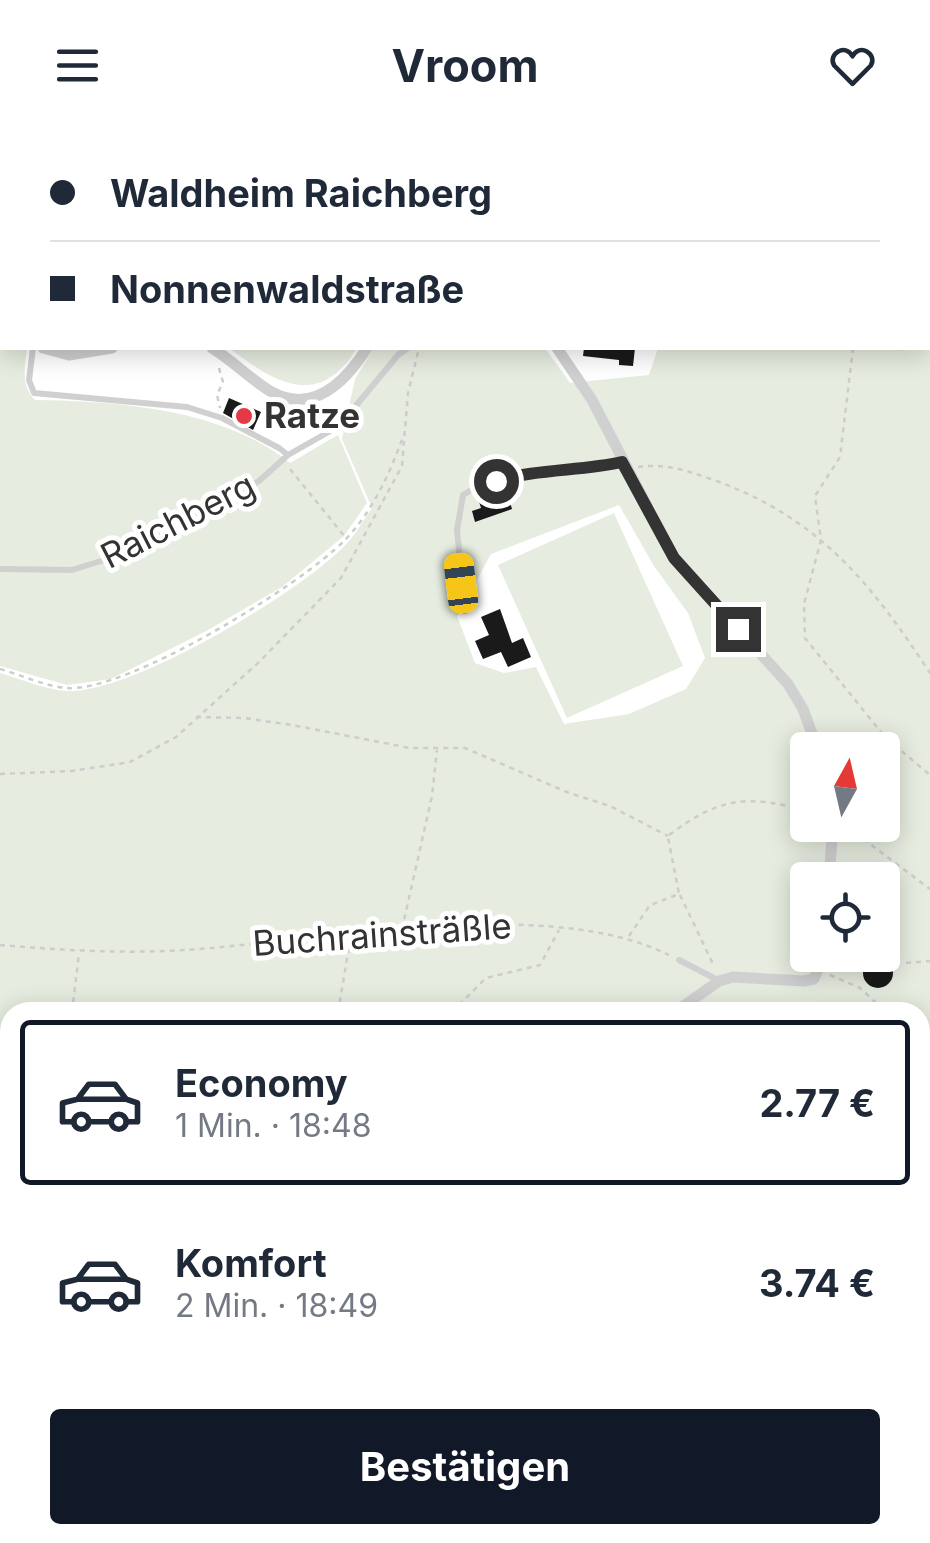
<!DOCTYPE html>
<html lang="de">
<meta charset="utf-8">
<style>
:root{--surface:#fff;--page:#f2f2f3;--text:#1f2937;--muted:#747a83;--line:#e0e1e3;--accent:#111827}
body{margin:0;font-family:Inter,sans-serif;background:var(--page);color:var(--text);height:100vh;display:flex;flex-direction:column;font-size:38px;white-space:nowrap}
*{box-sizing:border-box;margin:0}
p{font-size:32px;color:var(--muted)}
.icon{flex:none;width:55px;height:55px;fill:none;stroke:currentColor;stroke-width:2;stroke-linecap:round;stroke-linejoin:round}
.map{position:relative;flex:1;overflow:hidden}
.side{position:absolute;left:0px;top:872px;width:930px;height:542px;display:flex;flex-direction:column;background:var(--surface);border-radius:30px 30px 0 0;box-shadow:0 5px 25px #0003}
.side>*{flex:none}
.hud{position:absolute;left:0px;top:0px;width:930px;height:220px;box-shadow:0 5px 25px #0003;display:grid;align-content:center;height:220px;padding:0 50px;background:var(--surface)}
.needle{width:65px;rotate:8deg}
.tools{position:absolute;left:790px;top:602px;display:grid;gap:20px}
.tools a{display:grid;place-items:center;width:110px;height:110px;border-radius:10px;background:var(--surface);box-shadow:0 5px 25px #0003;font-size:50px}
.end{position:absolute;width:45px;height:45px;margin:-22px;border:12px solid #333;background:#fff;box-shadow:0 0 0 5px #fff}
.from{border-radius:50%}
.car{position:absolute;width:30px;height:60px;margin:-30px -15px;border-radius:12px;box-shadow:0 0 8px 2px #0007;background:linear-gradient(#f5c518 24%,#345 0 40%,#f5c518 0 76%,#345 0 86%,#f5c518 0)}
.hud b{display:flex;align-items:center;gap:35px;height:95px;font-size:38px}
.hud b+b{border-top:2px solid var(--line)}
.hud i{width:25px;height:25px;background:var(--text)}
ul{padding:18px 0 0;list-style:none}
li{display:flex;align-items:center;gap:30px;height:165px;margin:0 20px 15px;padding:0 30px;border:5px solid transparent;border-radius:10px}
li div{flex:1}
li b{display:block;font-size:38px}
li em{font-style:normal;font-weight:700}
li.current{border-color:var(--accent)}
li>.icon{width:90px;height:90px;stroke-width:1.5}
.button{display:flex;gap:20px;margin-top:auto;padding:20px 50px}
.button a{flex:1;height:115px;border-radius:10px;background:var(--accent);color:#fff;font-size:40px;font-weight:700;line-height:115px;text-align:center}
header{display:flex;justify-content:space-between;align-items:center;height:130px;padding:0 50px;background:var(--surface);font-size:45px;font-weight:700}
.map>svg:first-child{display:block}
</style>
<header><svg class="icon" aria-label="menu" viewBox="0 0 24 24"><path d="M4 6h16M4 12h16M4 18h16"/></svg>Vroom<svg class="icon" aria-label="heart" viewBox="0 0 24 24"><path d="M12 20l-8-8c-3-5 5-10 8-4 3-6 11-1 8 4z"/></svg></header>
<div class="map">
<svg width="930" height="1413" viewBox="0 0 930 1413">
<rect width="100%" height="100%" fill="#fff"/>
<!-- green -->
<path fill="#e6ecdf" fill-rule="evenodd" d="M 0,0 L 930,0 L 930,1030 L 920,1034 L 920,882 L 10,882 L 10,1405 L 920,1405 L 920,1274 L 930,1272 L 930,1413 L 0,1413 L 0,543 C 21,549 46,560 67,561 C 130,565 309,458 350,410 C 358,400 365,388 372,378 L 342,309 L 355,249 L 374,218 L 545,218 L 570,253 L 649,245 L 658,218 L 928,218 L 928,2 L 2,2 L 2,218 L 27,218 C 25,237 20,254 35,270 C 117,271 224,279 290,333 L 338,305 L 367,373 L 344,406 L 282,457 L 208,500 L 111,549 L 67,555 L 0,536 ZM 619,375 L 654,436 L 688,483 L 705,528 L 686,559 L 629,584 L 564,594 L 536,537 L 504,543 L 475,533 L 457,486 L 491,424 ZM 808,620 L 882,620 L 882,695 L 808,695 ZM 808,750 L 882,750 L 882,825 L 808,825 Z
M 229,218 L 357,218 C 319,280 275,253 229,218 Z
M 614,383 L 683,536 L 567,588 L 498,435 Z
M 920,1087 L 930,1089 L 930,1226 L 920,1225 Z"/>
<!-- building -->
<path fill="#1a1a1a" d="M 584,218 L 635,218 L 633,236 L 619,235 L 619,230 L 583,226 Z
M 229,268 L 261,282 L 253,300 L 223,283 Z
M 505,355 L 512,379 L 475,392 L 472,381 L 481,378 L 477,365 Z
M 500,479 L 512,513 L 523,508 L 531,527 L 508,537 L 501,522 L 483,529 L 475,511 L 489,505 L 481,487 Z
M863 843a15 15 0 1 1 30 0a15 15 0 1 1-30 0Z"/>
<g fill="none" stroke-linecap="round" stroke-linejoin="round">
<!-- path -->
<path stroke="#cdcdcd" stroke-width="2.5" stroke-dasharray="5 5" stroke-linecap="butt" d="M 760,0 L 761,2
M 273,2 L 274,0
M 393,2 L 398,0
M 928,185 L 930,189
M 853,218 L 840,327 L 815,366 L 821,410 L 804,474 L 805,508 L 885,607 L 930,645
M 219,238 L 223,252 L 217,265 L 220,278
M 638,337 C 667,333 687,341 714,350 C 819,388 871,453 930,543
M 290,339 L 345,407
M 0,539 C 21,545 45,556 66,558 C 127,563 301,455 345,410 C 373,381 391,341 404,304
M 196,587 L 244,588 L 292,595 L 410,618 L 465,618 L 569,663 L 610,676 L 668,706
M 0,644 L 72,641 L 130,632 L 176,607 L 258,533 L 341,448 L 402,336 L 408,263 L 419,218
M 845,701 L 862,708 L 930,759
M 669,705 C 719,668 748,663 808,682
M 680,765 L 713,834
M 402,799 L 432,666 L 437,620
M 629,806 L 650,775 L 679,764 L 668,707
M 0,815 C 61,820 122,824 184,820 C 319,812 546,764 669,825
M 906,833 L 930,831
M 830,845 L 860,858 L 886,882
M 72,882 L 79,824
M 338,882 L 351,805
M 452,882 L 486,848 L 540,835 L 559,800
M 920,912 L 930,920
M 920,1057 L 930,1049
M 0,1158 L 10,1163
M 0,1232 L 10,1214
M 920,1280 L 930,1278
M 0,1409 L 10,1404"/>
<!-- service -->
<path stroke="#d0d0d0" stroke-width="6" d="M 93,0 L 94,2
M 33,218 L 29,250 L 34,263 L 187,277 L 222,288 L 279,318 L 288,325
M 0,439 L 72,440 L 130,422 L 165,405 L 259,351 L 288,325 L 339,296 L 398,225 L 408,218
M 465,481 L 457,400 L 463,365 C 508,335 571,342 623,332
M 679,830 L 718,850"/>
<!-- minor -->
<path stroke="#d0d0d0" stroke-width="11" d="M 0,110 L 2,116
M 43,218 L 69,225 L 112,218
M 212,218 C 232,230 250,249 270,261 C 313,286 346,251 367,218
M 557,218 L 592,270 L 674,428 L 788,554 L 803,579 L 818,620
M 829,750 L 833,695
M 675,882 L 719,851 L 733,847 L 804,851 L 814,849 L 824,825
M 920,1324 L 930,1323
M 175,1413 L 234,1405"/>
</g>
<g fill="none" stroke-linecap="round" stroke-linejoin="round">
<!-- route -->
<path stroke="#333" stroke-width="12" d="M 496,351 C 537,339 581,341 622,332 L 674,428 L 738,499"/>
</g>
<!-- markers -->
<circle fill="#e63946" stroke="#fff" stroke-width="4" cx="244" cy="286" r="10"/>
<g text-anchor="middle" stroke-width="10" stroke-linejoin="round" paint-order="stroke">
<!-- poi labels -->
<g font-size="35" font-weight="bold" fill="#333" stroke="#fff" text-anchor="start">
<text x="264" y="298">Ratze</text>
</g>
<!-- street labels -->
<g font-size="35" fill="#333" stroke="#fff">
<text transform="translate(178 391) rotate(-27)" y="12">Raichberg</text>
<text transform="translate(382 805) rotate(-4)" y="12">Buchrainsträßle</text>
</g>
</g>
</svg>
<div class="tools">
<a><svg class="needle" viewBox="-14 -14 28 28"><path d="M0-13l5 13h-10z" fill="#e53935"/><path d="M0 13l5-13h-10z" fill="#747a83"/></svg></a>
<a><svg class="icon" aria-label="locate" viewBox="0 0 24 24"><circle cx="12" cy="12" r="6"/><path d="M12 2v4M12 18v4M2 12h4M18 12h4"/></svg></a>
</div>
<i class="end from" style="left:496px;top:351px"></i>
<i class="end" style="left:738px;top:499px"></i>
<i class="car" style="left:461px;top:453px;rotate:353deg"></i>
<div class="hud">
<b><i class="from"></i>Waldheim Raichberg</b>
<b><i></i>Nonnenwaldstraße</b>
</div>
<section class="side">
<ul>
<li class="current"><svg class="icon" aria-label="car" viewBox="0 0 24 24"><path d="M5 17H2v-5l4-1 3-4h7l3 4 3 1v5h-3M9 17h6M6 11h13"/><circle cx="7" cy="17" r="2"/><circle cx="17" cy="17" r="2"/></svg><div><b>Economy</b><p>1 Min. · 18:48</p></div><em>2.77 €</em></li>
<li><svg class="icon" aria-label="car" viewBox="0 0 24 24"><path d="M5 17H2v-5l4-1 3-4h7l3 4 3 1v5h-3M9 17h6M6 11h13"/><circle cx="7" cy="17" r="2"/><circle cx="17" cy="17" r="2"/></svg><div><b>Komfort</b><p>2 Min. · 18:49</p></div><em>3.74 €</em></li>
</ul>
<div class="button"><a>Bestätigen</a></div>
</section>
</div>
